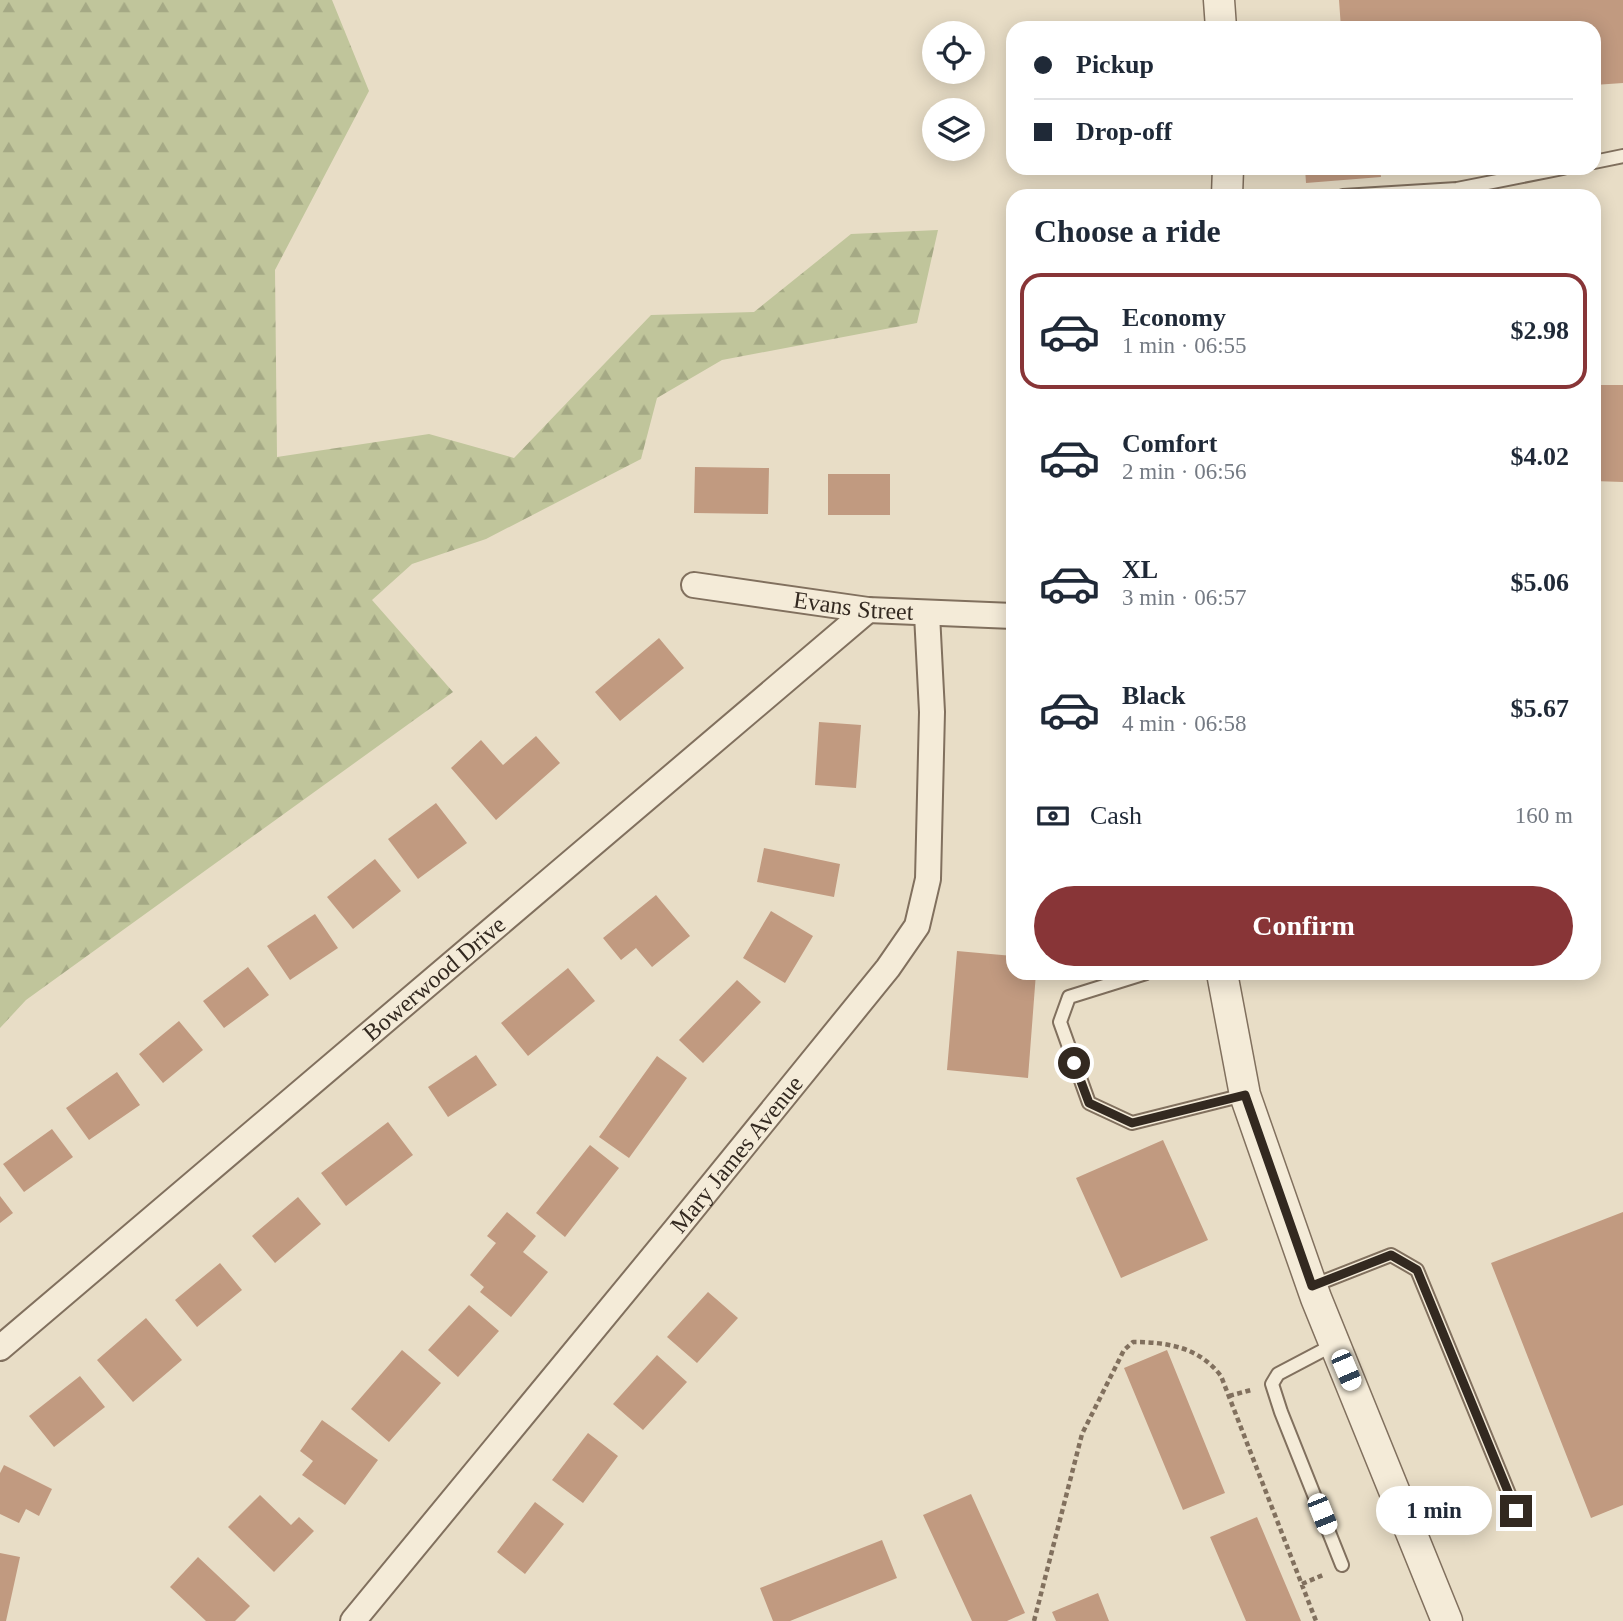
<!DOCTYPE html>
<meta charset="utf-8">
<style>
:root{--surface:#fff;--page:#f2f2f3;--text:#1f2937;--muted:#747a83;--line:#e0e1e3;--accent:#883537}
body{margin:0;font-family:Georgia,serif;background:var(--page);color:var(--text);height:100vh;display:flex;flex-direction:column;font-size:26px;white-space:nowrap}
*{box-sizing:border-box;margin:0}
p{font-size:23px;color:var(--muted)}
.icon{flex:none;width:38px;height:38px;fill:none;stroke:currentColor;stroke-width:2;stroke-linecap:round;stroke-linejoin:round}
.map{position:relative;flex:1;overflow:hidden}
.panel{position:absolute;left:1006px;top:189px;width:595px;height:791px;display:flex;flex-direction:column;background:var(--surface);border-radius:21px;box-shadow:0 4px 18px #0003}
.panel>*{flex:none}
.guide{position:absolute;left:1006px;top:21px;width:595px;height:154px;border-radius:21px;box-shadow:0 4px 18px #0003;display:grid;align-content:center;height:154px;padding:0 28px;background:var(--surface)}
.fabs{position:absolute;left:922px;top:21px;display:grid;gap:14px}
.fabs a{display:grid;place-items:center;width:63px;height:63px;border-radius:50%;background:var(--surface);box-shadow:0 4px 18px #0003;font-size:35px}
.end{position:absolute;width:32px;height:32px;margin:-16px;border:9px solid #332920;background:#fff;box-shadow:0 0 0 4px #fff}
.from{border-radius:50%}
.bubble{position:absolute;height:49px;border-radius:24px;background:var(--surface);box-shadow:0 4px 18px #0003;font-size:23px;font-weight:800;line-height:49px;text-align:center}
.car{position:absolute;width:21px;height:42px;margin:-21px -10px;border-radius:9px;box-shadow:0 0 5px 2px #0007;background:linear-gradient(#fff 24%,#345 0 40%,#fff 0 76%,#345 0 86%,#fff 0)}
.guide b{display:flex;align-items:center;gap:24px;height:66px;font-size:26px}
.guide b+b{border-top:2px solid var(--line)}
.guide i{width:18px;height:18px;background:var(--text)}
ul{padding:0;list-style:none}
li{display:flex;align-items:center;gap:21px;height:116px;margin:0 14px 10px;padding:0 14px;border:4px solid transparent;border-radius:21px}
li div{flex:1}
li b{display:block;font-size:26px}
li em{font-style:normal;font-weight:800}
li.selected{border-color:var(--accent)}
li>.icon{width:63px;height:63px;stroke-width:1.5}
h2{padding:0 28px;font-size:32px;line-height:84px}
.pay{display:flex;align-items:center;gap:18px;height:77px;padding:0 28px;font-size:26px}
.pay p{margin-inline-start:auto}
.cta{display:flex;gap:14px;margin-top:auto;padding:14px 28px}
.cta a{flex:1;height:80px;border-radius:42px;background:var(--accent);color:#fff;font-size:28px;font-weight:800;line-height:80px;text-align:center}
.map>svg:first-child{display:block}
</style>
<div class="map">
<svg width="1623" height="1621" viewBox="0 0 1623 1621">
<defs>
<pattern id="forest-firs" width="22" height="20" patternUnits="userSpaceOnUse" patternTransform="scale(1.75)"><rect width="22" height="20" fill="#c0c59b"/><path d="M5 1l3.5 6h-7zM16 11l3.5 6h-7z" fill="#a5a985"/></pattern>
</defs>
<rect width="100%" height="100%" fill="#e8ddc6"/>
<!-- forest -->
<path fill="url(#forest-firs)" d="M 0,0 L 332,0 L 369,91 L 275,270 L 277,457 L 429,434 L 514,458 L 651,315 L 754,312 L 851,234 L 938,230 L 917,323 L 722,360 L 657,398 L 641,459 L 486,539 L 412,564 L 372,600 L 453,692 L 26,1000 L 0,1028 Z"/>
<!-- building -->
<path fill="#c19a80" d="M 1339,0 L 1623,0 L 1623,83 L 1594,85 L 1594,28 L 1341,28 Z
M 1305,168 L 1380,168 L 1381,177 L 1306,183 Z
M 1594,385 L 1623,385 L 1623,482 L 1594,481 Z
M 695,467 L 769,468 L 768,514 L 694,513 Z
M 828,474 L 890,474 L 890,515 L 828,515 Z
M 659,638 L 684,668 L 620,721 L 595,692 Z
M 1009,716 L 1013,717 L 1013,792 L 1007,792 Z
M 819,722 L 861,725 L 856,788 L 815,785 Z
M 536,736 L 560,763 L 496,820 L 451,768 L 481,740 L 503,765 Z
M 436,803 L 467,843 L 418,879 L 388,839 Z
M 764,848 L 840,864 L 834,897 L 757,882 Z
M 375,859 L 401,891 L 353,929 L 327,897 Z
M 656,895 L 690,936 L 652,967 L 636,948 L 621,960 L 603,938 Z
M 771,911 L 813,936 L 785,983 L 743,958 Z
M 315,914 L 338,948 L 290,980 L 267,946 Z
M 957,951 L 1013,956 L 1013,973 L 1036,973 L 1028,1078 L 947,1070 Z
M 248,967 L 269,995 L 224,1028 L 203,1001 Z
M 568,968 L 595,1001 L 528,1056 L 501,1023 Z
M 737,980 L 761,1002 L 703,1063 L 679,1040 Z
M 179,1021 L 203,1050 L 163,1083 L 139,1054 Z
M 476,1055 L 497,1085 L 448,1117 L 428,1087 Z
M 657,1056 L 687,1078 L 629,1158 L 599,1137 Z
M 117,1072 L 140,1105 L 89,1140 L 66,1108 Z
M 388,1122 L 413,1155 L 346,1206 L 321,1173 Z
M 52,1129 L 73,1157 L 24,1192 L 3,1164 Z
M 1163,1140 L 1208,1240 L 1121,1278 L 1076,1178 Z
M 590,1145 L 619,1168 L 565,1237 L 536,1213 Z
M 0,1196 L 13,1213 L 0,1223 Z
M 298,1197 L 321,1224 L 275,1263 L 252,1236 Z
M 507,1212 L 536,1236 L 523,1252 L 548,1272 L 511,1317 L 480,1292 L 484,1287 L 470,1275 L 496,1243 L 487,1236 Z
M 1623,1212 L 1623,1505 L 1591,1518 L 1491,1263 Z
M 220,1263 L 242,1290 L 197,1327 L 175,1300 Z
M 708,1292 L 738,1318 L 697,1363 L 667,1337 Z
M 469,1305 L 499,1331 L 458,1377 L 428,1350 Z
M 146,1318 L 182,1360 L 133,1402 L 97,1360 Z
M 402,1350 L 441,1383 L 389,1442 L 351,1409 Z
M 1167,1350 L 1225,1493 L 1183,1510 L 1124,1368 Z
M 657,1355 L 687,1382 L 643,1430 L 613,1404 Z
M 80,1376 L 105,1407 L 54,1447 L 29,1416 Z
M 322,1420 L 378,1460 L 345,1505 L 302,1475 L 313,1461 L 300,1451 Z
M 588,1433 L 618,1456 L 583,1503 L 552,1480 Z
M 4,1465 L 52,1489 L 39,1516 L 26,1509 L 19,1523 L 0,1514 L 0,1473 Z
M 971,1494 L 1025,1613 L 1007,1621 L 972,1621 L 923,1515 Z
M 260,1495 L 291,1525 L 299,1517 L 314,1531 L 274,1572 L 228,1527 Z
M 535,1502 L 564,1524 L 525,1574 L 497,1552 Z
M 1257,1517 L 1301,1621 L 1246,1621 L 1210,1537 Z
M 882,1540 L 897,1578 L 790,1621 L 773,1621 L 760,1588 Z
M 0,1553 L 20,1557 L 6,1621 L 0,1621 Z
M 198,1557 L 250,1606 L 235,1621 L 206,1621 L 170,1587 Z
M 1098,1593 L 1109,1621 L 1056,1621 L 1052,1612 Z"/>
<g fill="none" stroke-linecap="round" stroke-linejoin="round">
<!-- service casing -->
<g stroke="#81705e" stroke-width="16">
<path id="service" d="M 1594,162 L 1623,156
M 1343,196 L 1457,189 L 1563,168
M 1146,973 L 1069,997 L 1060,1022 L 1089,1103 L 1132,1123 L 1244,1095
M 1312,1286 L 1391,1255 L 1417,1270 L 1516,1511
M 1335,1344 L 1278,1374 L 1272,1384 L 1281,1412 L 1342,1565"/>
</g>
<!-- minor casing -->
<g stroke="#81705e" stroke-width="28">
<g id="minor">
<path id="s1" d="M 694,585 L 868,610 L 1013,616"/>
<path id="s2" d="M 0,1348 L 868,610"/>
<path id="s3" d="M 353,1621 L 676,1229 L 888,968 L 917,926 L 928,879 L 932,712 L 927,614"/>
</g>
</g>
<!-- tertiary casing -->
<g stroke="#81705e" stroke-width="33">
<path id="tertiary" d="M 1219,0 L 1221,28
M 1227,196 L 1228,168
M 1222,973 L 1245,1095 L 1316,1298 L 1447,1621"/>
</g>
<!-- path -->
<path stroke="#81705e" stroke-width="4.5" stroke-dasharray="5 3.5" stroke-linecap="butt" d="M 1229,1396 L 1251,1390
M 1302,1584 L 1323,1575
M 1034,1621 L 1082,1434 L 1124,1350 L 1133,1342 C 1167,1342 1199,1347 1221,1376 L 1316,1621"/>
<!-- service -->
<use href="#service" stroke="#f4ebd8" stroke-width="12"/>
<!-- minor -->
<use href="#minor" stroke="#f4ebd8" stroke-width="24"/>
<!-- tertiary -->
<use href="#tertiary" stroke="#f4ebd8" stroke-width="30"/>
</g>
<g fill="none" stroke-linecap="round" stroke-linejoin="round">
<!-- route -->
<path stroke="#332920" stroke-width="9" d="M 1074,1063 L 1089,1103 L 1132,1123 L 1245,1095 L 1312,1286 L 1391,1255 L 1417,1270 L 1516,1511"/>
</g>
<g text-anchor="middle" stroke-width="7" stroke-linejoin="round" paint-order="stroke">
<!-- street labels -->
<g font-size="24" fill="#332920" stroke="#f1e8d4">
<text dy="8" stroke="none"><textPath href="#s1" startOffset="161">Evans Street</textPath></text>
<text dy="8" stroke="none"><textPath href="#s2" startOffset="570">Bowerwood Drive</textPath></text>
<text dy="8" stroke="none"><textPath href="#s3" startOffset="604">Mary James Avenue</textPath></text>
</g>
</g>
</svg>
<div class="fabs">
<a><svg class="icon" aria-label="locate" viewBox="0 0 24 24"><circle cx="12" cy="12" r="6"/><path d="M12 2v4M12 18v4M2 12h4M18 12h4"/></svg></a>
<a><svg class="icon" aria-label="layers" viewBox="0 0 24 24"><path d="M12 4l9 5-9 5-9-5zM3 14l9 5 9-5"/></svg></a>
</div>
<i class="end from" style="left:1074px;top:1063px"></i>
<i class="end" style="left:1516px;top:1511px"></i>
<div class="bubble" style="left:1376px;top:1486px;width:116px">1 min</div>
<i class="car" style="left:1346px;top:1370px;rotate:157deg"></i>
<i class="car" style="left:1322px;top:1514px;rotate:158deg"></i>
<div class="guide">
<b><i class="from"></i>Pickup</b>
<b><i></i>Drop-off</b>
</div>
<section class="panel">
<h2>Choose a ride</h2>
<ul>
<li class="selected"><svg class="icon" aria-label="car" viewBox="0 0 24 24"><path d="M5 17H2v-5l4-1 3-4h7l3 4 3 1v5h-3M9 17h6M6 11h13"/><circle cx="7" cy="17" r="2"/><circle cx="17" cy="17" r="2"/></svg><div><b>Economy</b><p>1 min · 06:55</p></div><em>$2.98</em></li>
<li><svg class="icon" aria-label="car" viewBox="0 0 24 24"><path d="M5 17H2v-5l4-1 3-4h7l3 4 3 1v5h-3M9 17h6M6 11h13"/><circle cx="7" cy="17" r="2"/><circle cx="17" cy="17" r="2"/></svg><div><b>Comfort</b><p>2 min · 06:56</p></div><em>$4.02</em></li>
<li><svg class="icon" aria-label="car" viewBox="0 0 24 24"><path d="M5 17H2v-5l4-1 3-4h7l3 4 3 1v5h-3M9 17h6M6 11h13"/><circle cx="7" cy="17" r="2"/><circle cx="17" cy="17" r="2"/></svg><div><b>XL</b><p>3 min · 06:57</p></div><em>$5.06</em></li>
<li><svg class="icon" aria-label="car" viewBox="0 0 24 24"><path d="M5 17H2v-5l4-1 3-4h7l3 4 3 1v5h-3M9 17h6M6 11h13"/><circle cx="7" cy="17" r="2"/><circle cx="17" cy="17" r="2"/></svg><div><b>Black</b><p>4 min · 06:58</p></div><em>$5.67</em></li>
</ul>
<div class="pay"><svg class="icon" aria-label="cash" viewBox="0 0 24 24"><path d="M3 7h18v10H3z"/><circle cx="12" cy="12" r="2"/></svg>Cash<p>160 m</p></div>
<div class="cta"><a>Confirm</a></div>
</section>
</div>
